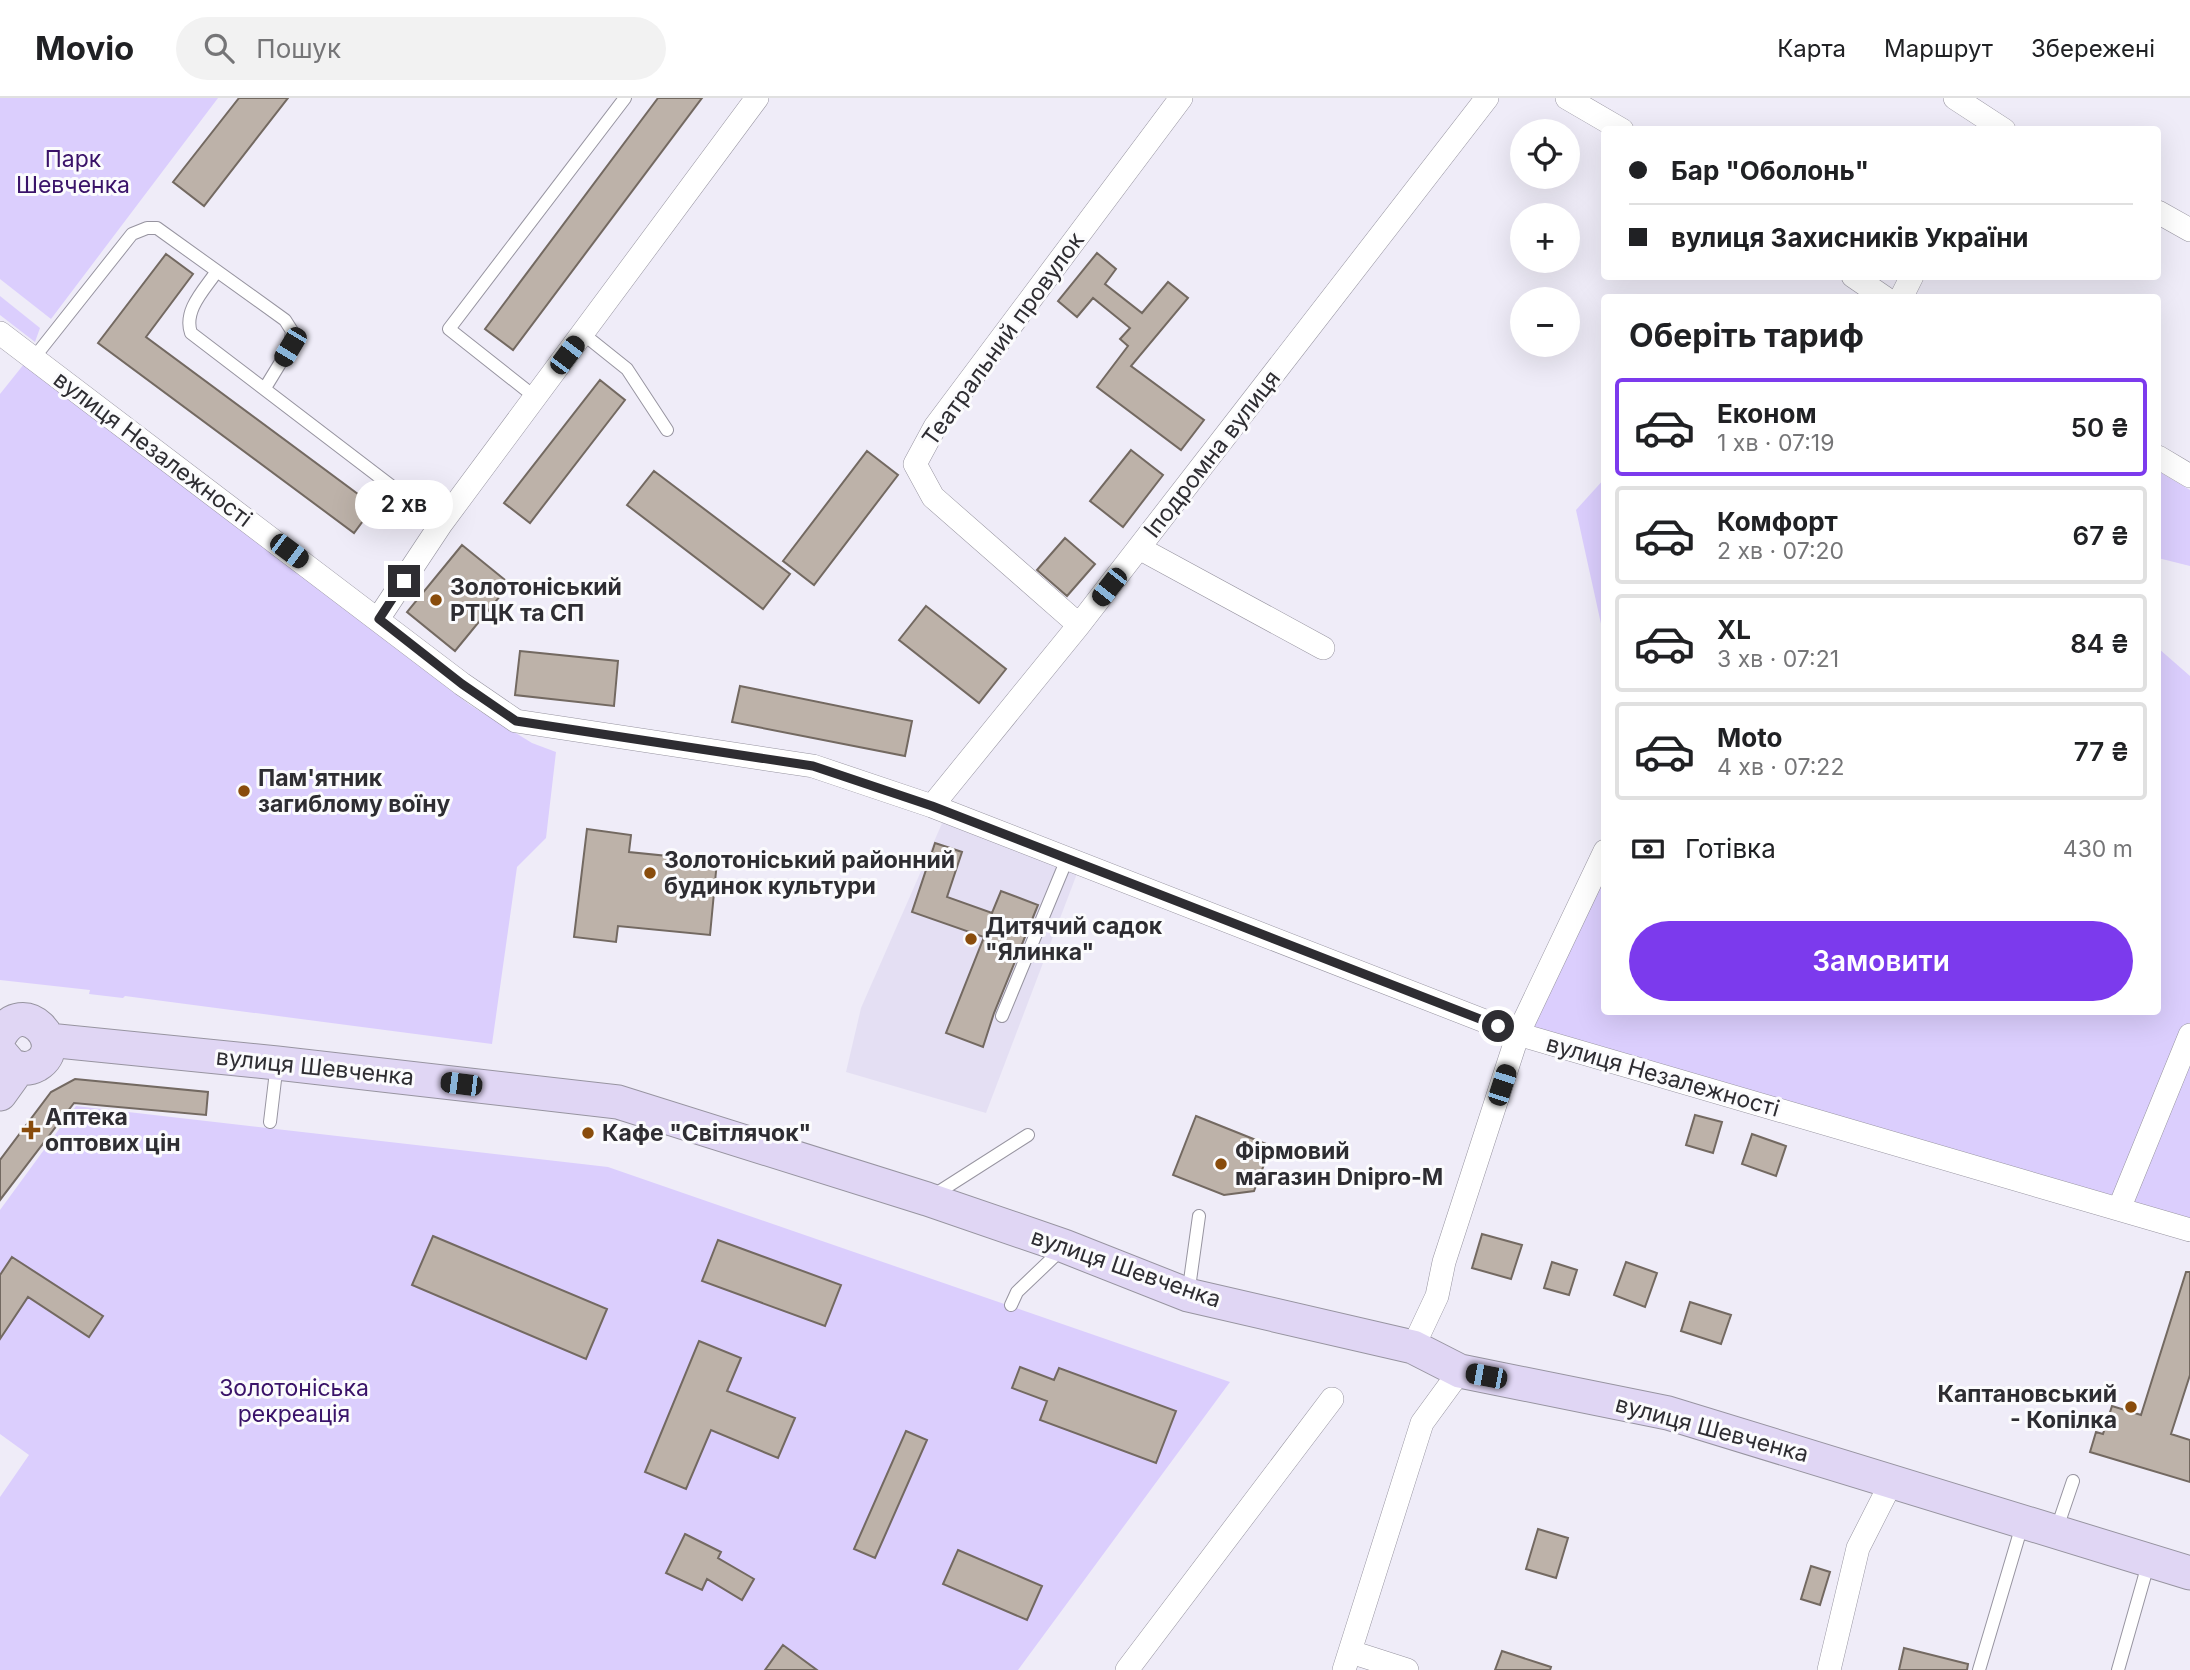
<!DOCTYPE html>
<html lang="uk">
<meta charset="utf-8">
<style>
:root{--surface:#fff;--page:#f2f2f2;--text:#202124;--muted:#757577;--line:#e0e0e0;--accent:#7c3aed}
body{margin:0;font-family:Inter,sans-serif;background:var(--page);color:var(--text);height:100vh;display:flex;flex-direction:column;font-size:26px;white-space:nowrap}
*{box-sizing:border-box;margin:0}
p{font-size:23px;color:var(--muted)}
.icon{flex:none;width:38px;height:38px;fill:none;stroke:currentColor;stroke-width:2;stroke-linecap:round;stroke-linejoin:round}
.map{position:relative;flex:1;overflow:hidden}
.drawer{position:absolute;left:1601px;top:196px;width:560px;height:721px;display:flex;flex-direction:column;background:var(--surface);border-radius:7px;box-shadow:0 7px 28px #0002}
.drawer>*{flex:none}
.top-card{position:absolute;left:1601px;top:28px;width:560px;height:154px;border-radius:7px;box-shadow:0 7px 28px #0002;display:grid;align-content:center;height:154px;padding:0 28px;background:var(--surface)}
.tools{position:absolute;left:1510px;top:21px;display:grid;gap:14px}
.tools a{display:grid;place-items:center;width:70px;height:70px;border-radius:50%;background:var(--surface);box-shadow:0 7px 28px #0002;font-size:35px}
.end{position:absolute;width:32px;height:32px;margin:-16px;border:9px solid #2e2d32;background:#fff;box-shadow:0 0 0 4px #fff}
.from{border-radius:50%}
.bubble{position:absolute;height:49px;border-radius:24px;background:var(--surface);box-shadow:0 7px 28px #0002;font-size:23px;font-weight:600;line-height:49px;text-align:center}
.car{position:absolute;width:21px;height:42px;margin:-21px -10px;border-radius:9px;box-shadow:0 0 5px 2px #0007;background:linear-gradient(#222 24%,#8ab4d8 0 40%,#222 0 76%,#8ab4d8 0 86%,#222 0)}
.top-card b{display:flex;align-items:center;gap:24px;height:66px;font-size:26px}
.top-card b+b{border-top:2px solid var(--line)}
.top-card i{width:18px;height:18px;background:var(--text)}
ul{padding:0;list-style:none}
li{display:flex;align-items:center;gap:21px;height:98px;margin:0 14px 10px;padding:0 14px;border:4px solid var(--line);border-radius:7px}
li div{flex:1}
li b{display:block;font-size:26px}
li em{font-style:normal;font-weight:600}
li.current{border-color:var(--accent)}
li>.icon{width:63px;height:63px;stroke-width:1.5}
h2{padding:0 28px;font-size:32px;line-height:84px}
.pay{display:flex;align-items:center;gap:18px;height:77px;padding:0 28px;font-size:26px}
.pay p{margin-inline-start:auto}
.button{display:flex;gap:14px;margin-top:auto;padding:14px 28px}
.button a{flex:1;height:80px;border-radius:42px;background:var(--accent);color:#fff;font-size:28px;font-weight:600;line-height:80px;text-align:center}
header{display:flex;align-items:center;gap:42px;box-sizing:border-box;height:98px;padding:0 35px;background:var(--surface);border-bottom:2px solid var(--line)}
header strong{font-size:33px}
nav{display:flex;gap:38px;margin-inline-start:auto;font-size:24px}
.search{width:490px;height:63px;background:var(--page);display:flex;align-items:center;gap:18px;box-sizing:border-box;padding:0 24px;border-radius:38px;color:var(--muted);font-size:26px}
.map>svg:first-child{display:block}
</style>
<header>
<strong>Movio</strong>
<div class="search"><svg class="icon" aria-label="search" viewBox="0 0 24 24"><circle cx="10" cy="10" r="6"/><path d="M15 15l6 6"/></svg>Пошук</div>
<nav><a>Карта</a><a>Маршрут</a><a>Збережені</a></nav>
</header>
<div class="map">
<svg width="2190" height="1572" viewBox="0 0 2190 1572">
<rect width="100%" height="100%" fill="#efecf8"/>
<!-- built -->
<path fill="#e4dff3" d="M 943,723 L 1078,773 L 986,1015 L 846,974 L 861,910 Z"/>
<!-- green -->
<path fill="#dbcefd" d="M 0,0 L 218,0 L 51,221 L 0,181 Z
M 0,198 L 40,230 L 35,244 L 0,217 Z
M 24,266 L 470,607 L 532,645 L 556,654 L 546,740 L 517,769 L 492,946 L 125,898 L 123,900 L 89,896 L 90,892 L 0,882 L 0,296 Z
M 2158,373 L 2190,392 L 2190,468 L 2158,460 Z
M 1605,380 L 1605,544 L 1576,412 Z
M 2158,550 L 2190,578 L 2190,1132 L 1518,936 L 1605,753 L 1605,914 L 2158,914 Z
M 76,1008 L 608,1069 L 1230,1284 L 1018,1572 L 0,1572 L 0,1399 L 29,1357 L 0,1336 L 0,1112 Z"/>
<!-- building -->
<path fill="#bdb2a9" stroke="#736961" stroke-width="2" d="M 239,0 L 288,0 L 204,108 L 173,84 Z
M 658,0 L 702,0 L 513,252 L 485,231 Z
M 1097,155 L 1116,171 L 1105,186 L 1142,215 L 1168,184 L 1188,200 L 1131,268 L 1204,322 L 1181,352 L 1097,289 L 1128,248 L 1120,241 L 1130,230 L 1093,200 L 1077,219 L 1058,203 Z
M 166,156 L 193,176 L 146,239 L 374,408 L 354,435 L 98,245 Z
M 600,282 L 625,302 L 530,425 L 504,405 Z
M 1131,352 L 1163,377 L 1123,429 L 1090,403 Z
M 867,353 L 898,377 L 814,487 L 783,463 Z
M 654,373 L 790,476 L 763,511 L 627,407 Z
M 1065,440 L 1095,466 L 1067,498 L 1037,472 Z
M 462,447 L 510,486 L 455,553 L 407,514 Z
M 926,508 L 1006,571 L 979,605 L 899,542 Z
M 520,553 L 618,563 L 614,608 L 515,597 Z
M 740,588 L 912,623 L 905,658 L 732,624 Z
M 587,731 L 631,737 L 629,754 L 717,763 L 710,837 L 618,828 L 616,844 L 574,839 Z
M 935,745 L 962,754 L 947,799 L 992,815 L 1001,793 L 1038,807 L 994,915 L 983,949 L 946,935 L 984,839 L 912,814 Z
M 75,981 L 208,994 L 206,1017 L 74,1005 L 0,1102 L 0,1062 L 51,994 Z
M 1695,1017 L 1722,1024 L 1713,1055 L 1686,1047 Z
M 1196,1018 L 1271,1048 L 1254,1093 L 1224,1097 L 1173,1077 Z
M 1752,1036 L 1786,1048 L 1776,1078 L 1742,1066 Z
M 1482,1136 L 1522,1147 L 1511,1181 L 1472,1170 Z
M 433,1138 L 607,1211 L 586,1261 L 412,1187 Z
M 718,1142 L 841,1187 L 825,1228 L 702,1183 Z
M 12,1159 L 103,1218 L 89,1239 L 28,1199 L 0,1241 L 0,1177 Z
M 1552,1164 L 1577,1172 L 1569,1197 L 1544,1190 Z
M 1626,1164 L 1657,1175 L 1645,1209 L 1614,1197 Z
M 2186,1174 L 2190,1174 L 2190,1277 L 2171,1336 L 2190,1342 L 2190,1384 L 2090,1354 L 2096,1334 L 2103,1336 L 2112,1308 L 2141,1317 Z
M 1690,1204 L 1731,1217 L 1721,1246 L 1681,1233 Z
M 699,1243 L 741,1260 L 727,1293 L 795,1320 L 778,1360 L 711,1332 L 686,1391 L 645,1374 Z
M 1020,1269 L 1054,1282 L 1059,1270 L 1176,1313 L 1156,1365 L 1040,1322 L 1047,1303 L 1012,1290 Z
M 906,1333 L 927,1342 L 875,1460 L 854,1451 Z
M 1538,1431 L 1568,1440 L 1556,1480 L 1526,1471 Z
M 685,1436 L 721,1454 L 718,1460 L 754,1481 L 742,1502 L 707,1481 L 702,1492 L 666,1475 Z
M 958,1452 L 1042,1488 L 1027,1522 L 943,1486 Z
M 1811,1468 L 1830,1474 L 1820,1507 L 1801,1501 Z
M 783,1547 L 817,1572 L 765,1572 Z
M 1904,1550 L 1968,1566 L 1967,1572 L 1899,1572 Z
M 1502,1553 L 1551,1569 L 1550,1572 L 1495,1572 Z"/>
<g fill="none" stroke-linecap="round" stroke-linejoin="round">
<!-- lane casing -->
<g stroke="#9794a0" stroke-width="14">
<path id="lane" d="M 217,173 C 205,191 183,212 191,235 L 441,426
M 582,235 L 627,271 L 667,332
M 33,261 L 132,136 L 147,130 L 157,130 L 285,222 L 292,233 L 290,249 L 265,290
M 535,299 L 449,231 L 625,0
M 1002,918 L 1067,761
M 270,1024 L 277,965
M 934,1097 L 1028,1037
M 1188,1197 L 1199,1118
M 1011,1207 L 1017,1194 L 1062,1151
M 2056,1433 L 2073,1383
M 1979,1572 L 2023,1424
M 2118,1572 L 2149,1463"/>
</g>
<!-- street casing -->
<g stroke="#9794a0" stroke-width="24">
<path id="street" d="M 1567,0 L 1622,32
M 1955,0 L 2004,32
M 2158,114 L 2190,132
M 1853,178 L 1885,200
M 1901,200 L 1912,178
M 0,235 L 462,586 L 516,623 L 813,668 L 932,708 L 1518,936 L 2190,1132
M 2158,359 L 2190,378
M 1139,450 L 1323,550
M 378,521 L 441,426 L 757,0
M 1079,527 L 933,399 L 915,366 L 935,329 L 1181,0
M 932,708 L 1079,527 L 1487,0
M 2119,1111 L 2190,937
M 1413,1249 L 1437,1198 L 1444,1164 L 1518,936 L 1605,753
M 1351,1554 L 1407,1572
M 1127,1572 L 1332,1301
M 1344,1572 L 1422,1325 L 1460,1273
M 1829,1572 L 1858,1450 L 1892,1383"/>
</g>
<!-- secondary casing -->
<g stroke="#9794a0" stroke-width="35">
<path id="secondary" d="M 0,938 C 23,895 70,947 37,967 C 28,972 20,971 11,967 L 0,954
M 48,942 L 277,965 L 618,1004 L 927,1101 L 1064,1148 L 1188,1197 L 1413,1249 L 1460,1273 L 1668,1315 L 2190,1475
M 0,996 L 18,971"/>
</g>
<!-- lane -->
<use href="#lane" stroke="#fff" stroke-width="12"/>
<!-- street -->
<use href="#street" stroke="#fff" stroke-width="23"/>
<!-- secondary -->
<use href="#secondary" stroke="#e0d6f4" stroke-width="33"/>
</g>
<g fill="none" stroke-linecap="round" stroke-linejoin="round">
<!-- route -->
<path stroke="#2e2d32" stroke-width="9" d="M 404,483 L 379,521 L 462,586 L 516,623 L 813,668 L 932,708 L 1498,928"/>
</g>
<!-- markers -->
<g fill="#894c0c" stroke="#fbfbfd" stroke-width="2.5">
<circle cx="436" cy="502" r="7"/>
<circle cx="244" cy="693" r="7"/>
<circle cx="650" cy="775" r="7"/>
<circle cx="971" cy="841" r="7"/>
<path d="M27.5 1021.5h7v7h7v7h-7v7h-7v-7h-7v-7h7z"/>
<circle cx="588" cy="1035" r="7"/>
<circle cx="1221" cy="1066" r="7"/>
<circle cx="2131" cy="1309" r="7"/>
</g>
<g text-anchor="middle" stroke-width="6" stroke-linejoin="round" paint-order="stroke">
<!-- park labels -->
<g font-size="23" fill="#3a1369" stroke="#fbfbfd">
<text x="73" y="69">Парк<tspan x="73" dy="26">Шевченка</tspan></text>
<text x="294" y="1298">Золотоніська<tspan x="294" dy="26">рекреація</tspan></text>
</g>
<!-- street labels -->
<g font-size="23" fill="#2e2d32" stroke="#fbfbfd">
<text transform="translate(1003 241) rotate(-54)" y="8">Театральний провулок</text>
<text transform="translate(153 351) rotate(37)" y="8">вулиця Незалежності</text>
<text transform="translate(1212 356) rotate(-52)" y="8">Іподромна вулиця</text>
<text transform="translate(315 969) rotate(6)" y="8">вулиця Шевченка</text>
<text transform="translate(1663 978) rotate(16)" y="8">вулиця Незалежності</text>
<text transform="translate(1126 1170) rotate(19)" y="8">вулиця Шевченка</text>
<text transform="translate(1712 1331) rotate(15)" y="8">вулиця Шевченка</text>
</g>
<!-- poi labels -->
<g font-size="23" font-weight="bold" fill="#2e2d32" stroke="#fbfbfd" text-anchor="start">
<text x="450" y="497">Золотоніський<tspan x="450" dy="26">РТЦК та СП</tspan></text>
<text x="258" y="688">Пам'ятник<tspan x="258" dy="26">загиблому воїну</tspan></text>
<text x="664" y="770">Золотоніський районний<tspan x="664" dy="26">будинок культури</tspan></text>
<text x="985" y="836">Дитячий садок<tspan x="985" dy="26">"Ялинка"</tspan></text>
<text x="45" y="1027">Аптека<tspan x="45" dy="26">оптових цін</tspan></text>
<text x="602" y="1043">Кафе "Світлячок"</text>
<text x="1235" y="1061">Фірмовий<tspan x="1235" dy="26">магазин Dnipro-M</tspan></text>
<text x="2117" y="1304" text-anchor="end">Каптановський<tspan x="2117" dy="26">- Копілка</tspan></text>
</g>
</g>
</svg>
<div class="tools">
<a><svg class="icon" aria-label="locate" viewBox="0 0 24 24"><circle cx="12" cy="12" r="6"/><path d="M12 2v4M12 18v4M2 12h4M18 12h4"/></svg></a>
<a>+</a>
<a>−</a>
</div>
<i class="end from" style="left:1498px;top:928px"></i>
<i class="end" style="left:404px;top:483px"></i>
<div class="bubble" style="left:355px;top:382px;width:98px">2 хв</div>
<i class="car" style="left:290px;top:249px;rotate:211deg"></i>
<i class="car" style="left:567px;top:257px;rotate:37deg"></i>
<i class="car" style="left:289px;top:453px;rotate:127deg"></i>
<i class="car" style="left:1109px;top:489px;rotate:218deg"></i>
<i class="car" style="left:461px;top:986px;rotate:277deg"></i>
<i class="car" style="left:1502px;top:987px;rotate:18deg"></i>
<i class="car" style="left:1486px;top:1278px;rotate:281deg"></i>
<div class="top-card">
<b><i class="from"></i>Бар &quot;Оболонь&quot;</b>
<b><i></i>вулиця Захисників України</b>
</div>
<section class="drawer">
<h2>Оберіть тариф</h2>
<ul>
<li class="current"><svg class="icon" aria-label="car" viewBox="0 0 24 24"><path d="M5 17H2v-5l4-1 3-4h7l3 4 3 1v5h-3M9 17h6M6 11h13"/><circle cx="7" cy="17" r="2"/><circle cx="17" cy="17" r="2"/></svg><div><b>Економ</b><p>1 хв · 07:19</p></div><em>50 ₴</em></li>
<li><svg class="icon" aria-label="car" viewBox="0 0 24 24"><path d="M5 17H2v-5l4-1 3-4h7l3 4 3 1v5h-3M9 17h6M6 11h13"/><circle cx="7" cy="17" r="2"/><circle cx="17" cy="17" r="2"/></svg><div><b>Комфорт</b><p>2 хв · 07:20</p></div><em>67 ₴</em></li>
<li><svg class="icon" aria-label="car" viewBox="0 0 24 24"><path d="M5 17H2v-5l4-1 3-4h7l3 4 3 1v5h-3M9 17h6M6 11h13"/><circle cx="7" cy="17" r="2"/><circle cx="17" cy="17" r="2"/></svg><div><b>XL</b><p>3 хв · 07:21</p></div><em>84 ₴</em></li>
<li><svg class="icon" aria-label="car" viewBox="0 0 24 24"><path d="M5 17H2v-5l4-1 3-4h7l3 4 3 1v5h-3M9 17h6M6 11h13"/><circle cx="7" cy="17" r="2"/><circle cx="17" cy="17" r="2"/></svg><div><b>Moto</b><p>4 хв · 07:22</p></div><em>77 ₴</em></li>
</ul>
<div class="pay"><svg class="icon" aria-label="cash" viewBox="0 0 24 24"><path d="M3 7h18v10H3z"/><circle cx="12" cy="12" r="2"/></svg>Готівка<p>430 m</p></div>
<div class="button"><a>Замовити</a></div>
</section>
</div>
